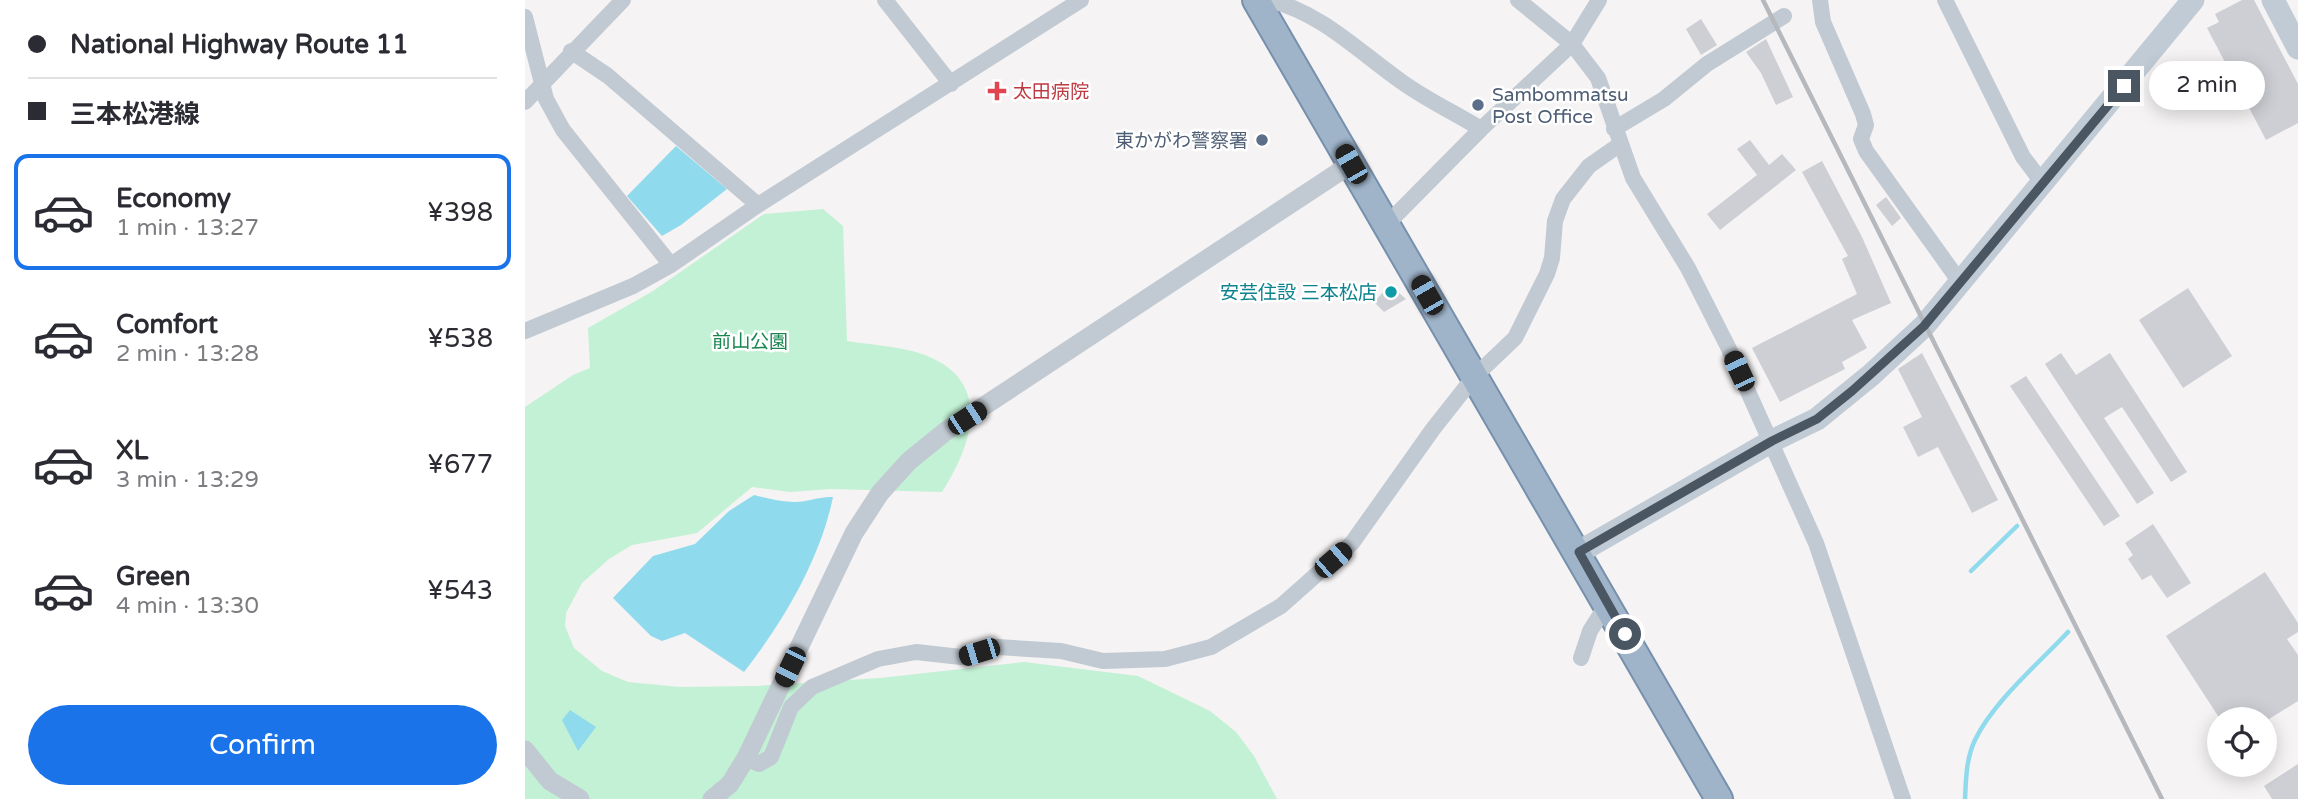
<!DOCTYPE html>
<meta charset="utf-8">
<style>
:root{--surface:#fff;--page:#f7f7f7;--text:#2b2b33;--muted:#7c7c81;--line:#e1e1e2;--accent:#1a73e8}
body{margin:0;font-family:"Varela Round","Noto Sans JP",sans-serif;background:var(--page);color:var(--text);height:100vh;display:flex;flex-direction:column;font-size:26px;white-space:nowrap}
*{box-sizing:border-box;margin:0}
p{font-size:23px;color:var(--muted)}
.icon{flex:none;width:38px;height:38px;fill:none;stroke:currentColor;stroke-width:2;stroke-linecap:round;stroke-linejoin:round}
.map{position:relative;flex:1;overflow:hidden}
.drawer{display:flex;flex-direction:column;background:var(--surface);width:525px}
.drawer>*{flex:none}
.top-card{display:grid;align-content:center;height:154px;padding:0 28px;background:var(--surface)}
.controls{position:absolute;left:1682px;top:707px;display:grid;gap:14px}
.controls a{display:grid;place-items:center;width:70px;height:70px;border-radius:50%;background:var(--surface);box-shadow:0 4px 18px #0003;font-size:35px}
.end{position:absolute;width:32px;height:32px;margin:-16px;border:9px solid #4a5661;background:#fff;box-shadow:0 0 0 4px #fff}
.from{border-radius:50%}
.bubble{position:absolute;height:49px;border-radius:24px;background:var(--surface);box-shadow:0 4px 18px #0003;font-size:23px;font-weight:600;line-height:49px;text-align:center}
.car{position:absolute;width:21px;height:42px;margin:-21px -10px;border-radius:9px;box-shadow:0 0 5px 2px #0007;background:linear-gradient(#222 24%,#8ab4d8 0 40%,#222 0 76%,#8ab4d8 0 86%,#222 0)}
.top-card b{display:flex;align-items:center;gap:24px;height:66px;font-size:26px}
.top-card b+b{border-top:2px solid var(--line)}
.top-card i{width:18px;height:18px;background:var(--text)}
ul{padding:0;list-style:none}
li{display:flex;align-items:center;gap:21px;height:116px;margin:0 14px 10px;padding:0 14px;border:4px solid transparent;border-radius:14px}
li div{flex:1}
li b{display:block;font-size:26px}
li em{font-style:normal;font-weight:600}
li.active{border-color:var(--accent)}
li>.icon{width:63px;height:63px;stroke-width:1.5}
.button{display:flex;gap:14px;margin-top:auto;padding:14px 28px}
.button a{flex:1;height:80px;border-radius:42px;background:var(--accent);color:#fff;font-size:28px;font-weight:600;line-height:80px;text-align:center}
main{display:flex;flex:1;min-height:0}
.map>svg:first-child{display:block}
</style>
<main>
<section class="drawer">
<div class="top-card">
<b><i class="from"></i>National Highway Route 11</b>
<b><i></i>三本松港線</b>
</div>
<ul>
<li class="active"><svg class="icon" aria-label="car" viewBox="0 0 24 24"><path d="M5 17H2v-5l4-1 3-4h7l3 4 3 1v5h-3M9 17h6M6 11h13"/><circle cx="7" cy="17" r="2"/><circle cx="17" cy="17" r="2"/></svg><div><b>Economy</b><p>1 min · 13:27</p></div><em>¥398</em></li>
<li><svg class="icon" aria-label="car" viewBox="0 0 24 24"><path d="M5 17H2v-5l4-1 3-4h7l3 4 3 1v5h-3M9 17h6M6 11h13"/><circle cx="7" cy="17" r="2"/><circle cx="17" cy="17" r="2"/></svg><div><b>Comfort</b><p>2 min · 13:28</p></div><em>¥538</em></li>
<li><svg class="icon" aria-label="car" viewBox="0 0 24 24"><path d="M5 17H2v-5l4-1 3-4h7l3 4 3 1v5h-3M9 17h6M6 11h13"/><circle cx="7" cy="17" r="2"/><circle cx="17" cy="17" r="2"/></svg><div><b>XL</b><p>3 min · 13:29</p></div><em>¥677</em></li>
<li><svg class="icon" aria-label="car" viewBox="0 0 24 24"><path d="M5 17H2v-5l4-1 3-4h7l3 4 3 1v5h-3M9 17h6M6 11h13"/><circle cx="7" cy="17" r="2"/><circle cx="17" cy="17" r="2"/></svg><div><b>Green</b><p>4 min · 13:30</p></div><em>¥543</em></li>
</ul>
<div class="button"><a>Confirm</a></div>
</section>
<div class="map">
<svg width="1773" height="799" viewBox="0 0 1773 799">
<rect width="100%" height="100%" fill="#f5f3f3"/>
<!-- green -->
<path fill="#c3f1d5" d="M 298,209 L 318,226 L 322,341 C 346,345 374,346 397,354 C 468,379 449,442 417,492 L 305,489 L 265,492 L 227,487 L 172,533 L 107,545 L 84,559 L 57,583 L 41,613 L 40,626 L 49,648 L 77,671 L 103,682 L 155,687 L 231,686 L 355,678 L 499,662 L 613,676 L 685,711 L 711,732 L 729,756 L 752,799 L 0,799 L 0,407 L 48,375 L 65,368 L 63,328 L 128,291 L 239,214 Z"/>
<!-- water -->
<path fill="#90daee" d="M 151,146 L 202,189 L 156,225 L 137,236 L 102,196 Z
M 229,495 C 245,499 264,504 280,501 C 291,499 297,497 308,497 C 295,560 258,622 219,672 L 160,633 L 137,641 L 126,636 L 88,598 L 128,556 L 170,544 L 204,511 Z
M 45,710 L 71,727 L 53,751 L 37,720 Z"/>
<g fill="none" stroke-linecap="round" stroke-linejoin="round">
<!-- stream -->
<path stroke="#90daee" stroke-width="4.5" d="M 1446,571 L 1492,526
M 1440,799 C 1441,779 1441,759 1450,740 C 1468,702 1514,663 1543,632"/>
</g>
<!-- building -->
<path fill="#cdcfd5" d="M 1717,0 L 1729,0 L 1773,84 L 1773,123 L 1741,140 L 1682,28 L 1694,22 L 1690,14 Z
M 1176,19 L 1192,45 L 1176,55 L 1161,29 Z
M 1241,39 L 1268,97 L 1251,105 L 1236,73 L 1221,52 Z
M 1225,140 L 1244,165 L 1257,154 L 1271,170 L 1195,230 L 1182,214 L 1232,175 L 1212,149 Z
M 1297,161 L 1337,237 L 1366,303 L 1327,320 L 1342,348 L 1317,362 L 1320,369 L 1255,402 L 1227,348 L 1332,294 L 1317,259 L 1323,256 L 1277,172 Z
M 1361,197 L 1376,218 L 1367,226 L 1351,205 Z
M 865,285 L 881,299 L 859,312 L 849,302 Z
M 1663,288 L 1707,356 L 1658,388 L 1614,320 Z
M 1397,353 L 1473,500 L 1447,513 L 1413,447 L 1393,457 L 1378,427 L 1397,417 L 1373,369 Z
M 1536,353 L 1551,375 L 1585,353 L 1662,472 L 1646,482 L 1597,407 L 1579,418 L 1629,493 L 1612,504 L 1520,364 Z
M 1501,376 L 1595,516 L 1579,526 L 1485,386 Z
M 1628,524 L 1666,583 L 1642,598 L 1626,575 L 1617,580 L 1603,559 L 1608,555 L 1600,543 Z
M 1740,572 L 1773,623 L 1773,632 L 1762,639 L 1773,655 L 1773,701 L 1744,719 L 1695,719 L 1641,636 Z
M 1773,764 L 1773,799 L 1747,799 L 1739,786 Z"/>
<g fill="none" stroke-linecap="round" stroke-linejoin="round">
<!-- trunk casing -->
<g stroke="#7690ad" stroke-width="30">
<path id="trunk" d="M 731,0 L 1194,799"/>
</g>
<!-- minor -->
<path stroke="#c1cad2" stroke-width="16" d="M 360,0 L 426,84
M 744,0 C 797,13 834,52 877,82 C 902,100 930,113 956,129
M 993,0 L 1047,44 L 1073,78 L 1108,178 L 1163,268 L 1203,347 L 1291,543 L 1378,799
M 1295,0 L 1298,22 L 1338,114 L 1341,125 L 1336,139 L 1341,151 L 1435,282
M 1420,0 L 1498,157 L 1517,182
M 0,17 L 21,99 L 38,130 L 146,265
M 46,51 L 83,76 L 233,205
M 0,102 L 98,0
M 1089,129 L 1139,99 L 1182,64 L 1259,16
M 861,225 L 956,129 L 1047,44 L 1074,0
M 0,331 L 108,286 L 146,265 L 233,205 L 556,0
M 1056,658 L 1065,631 L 1082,604
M 221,758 L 234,764 L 246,757 L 266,707 L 287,687 L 353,659 L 391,652 L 436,657 L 472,647 L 536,651 L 578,661 L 640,659 L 686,647 L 756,606 L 827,543 L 908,429 L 949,377 L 990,338 L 1022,274 L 1027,258 L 1030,221 L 1038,199 L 1064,166 L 1094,145"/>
<!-- tertiary -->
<path stroke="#c1cad2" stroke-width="19" d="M 0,750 L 25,781 L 55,799
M 187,799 L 205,784 L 221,758 L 329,533 L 355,493 L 384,461 L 421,431 L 826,164"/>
<!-- secondary -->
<path stroke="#c1cbd6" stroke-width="23" d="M 1748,0 L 1773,48
M 1054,552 L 1247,441 L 1292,419 L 1346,375 L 1399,326 L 1668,0"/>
<!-- trunk -->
<use href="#trunk" stroke="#9fb4c9" stroke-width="26"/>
<!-- rail -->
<path stroke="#b5b8bd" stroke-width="4.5" d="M 1238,0 L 1637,799"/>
</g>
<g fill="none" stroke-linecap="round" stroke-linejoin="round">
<!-- route -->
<path stroke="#4a5661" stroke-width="9" d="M 1100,634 L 1054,552 L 1247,441 L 1292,419 L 1327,391 L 1399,326 L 1599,86"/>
</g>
<!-- markers -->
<path fill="#e0444e" stroke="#fff" stroke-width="2.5" d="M468.5 80.5h7v7h7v7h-7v7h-7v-7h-7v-7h7z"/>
<g fill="#5c6f8a" stroke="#fff" stroke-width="2.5">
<circle cx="953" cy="105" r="7"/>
<circle cx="737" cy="140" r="7"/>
</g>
<circle fill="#0f9aa8" stroke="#fff" stroke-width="2.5" cx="866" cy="292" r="7"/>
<g text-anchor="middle" stroke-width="5" stroke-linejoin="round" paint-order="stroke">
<!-- health labels -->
<g font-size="19" fill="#be3a42" stroke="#fff" text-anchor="start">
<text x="488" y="98">太田病院</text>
</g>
<!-- service labels -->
<g font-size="19" fill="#4e5e75" stroke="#fff" text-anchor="start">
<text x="967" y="101">Sambommatsu<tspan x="967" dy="22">Post Office</tspan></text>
<text x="723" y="147" text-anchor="end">東かがわ警察署</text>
</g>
<!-- culture labels -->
<g font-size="19" fill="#0d838f" stroke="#fff" text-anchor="end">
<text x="852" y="299">安芸住設 三本松店</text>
</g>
<!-- park labels -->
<g font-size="19" fill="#17864f" stroke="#fff">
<text x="225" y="348">前山公園</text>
</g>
</g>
</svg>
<div class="controls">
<a><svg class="icon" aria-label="locate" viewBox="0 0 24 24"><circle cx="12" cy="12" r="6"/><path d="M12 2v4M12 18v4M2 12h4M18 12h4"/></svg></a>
</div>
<i class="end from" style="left:1100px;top:634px"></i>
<i class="end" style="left:1599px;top:86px"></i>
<div class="bubble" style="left:1624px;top:61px;width:116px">2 min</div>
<i class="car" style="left:826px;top:164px;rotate:330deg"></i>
<i class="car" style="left:902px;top:295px;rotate:330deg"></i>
<i class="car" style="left:1214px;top:371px;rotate:335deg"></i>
<i class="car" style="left:442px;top:418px;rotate:57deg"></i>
<i class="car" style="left:808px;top:560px;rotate:49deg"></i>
<i class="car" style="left:454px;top:652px;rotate:253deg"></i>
<i class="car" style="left:265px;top:667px;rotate:206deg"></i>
</div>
</main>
